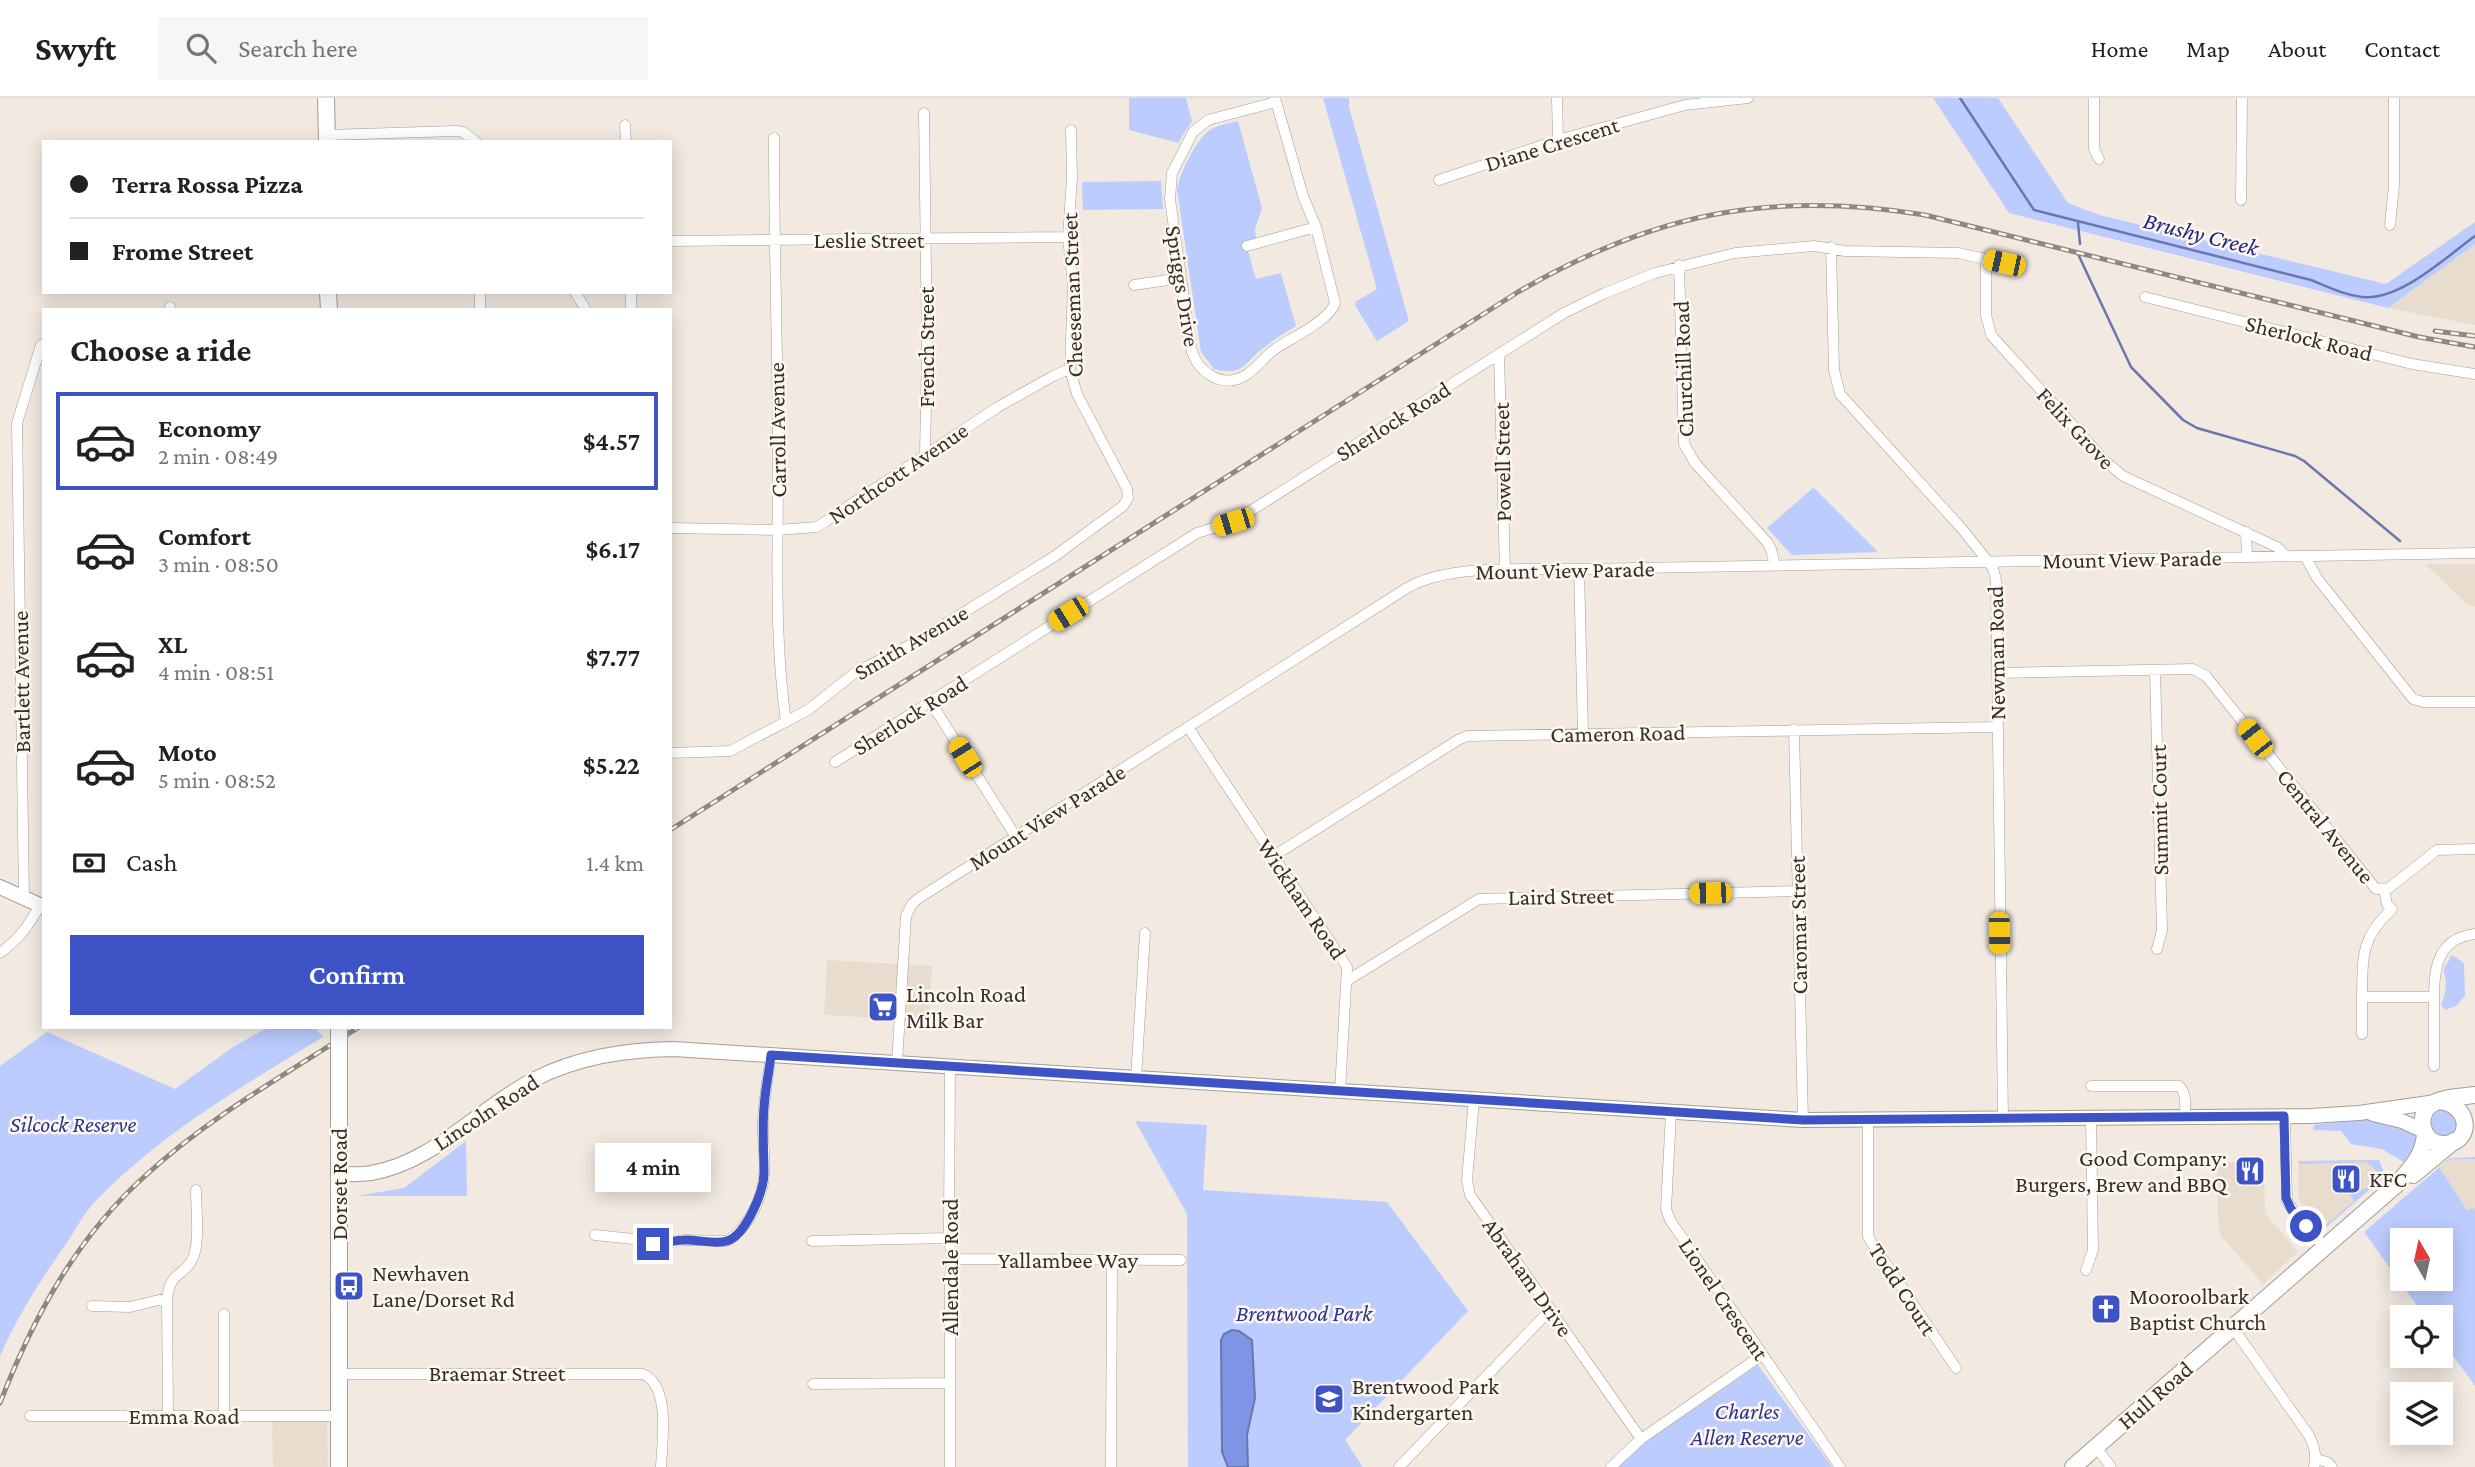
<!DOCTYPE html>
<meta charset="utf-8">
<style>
:root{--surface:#fff;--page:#f6f6f6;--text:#202124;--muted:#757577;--line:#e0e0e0;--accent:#3e53c6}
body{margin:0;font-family:"Crimson Pro",serif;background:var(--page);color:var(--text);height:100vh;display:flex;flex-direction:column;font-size:26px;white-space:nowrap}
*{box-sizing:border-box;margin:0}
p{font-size:23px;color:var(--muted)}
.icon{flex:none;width:38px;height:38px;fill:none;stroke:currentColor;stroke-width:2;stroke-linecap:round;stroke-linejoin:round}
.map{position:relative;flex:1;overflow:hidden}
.side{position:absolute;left:42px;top:210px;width:630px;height:721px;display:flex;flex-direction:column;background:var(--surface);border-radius:0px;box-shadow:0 4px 18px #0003}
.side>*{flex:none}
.hud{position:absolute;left:42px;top:42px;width:630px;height:154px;border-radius:0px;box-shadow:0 4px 18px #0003;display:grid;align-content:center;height:154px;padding:0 28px;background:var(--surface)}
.needle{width:46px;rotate:351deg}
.fabs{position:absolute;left:2390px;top:1130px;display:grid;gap:14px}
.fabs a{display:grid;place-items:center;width:63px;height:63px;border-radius:0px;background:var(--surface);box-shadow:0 4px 18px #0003;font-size:35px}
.end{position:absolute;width:32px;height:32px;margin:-16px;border:9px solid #3e53c6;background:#fff;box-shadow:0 0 0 4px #fff}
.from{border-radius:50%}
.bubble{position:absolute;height:49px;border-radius:0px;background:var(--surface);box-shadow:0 4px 18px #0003;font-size:23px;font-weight:600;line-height:49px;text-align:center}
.car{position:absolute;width:21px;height:42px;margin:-21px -10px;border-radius:9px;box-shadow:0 0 5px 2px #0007;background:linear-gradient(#f5c518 24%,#345 0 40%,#f5c518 0 76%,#345 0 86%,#f5c518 0)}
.hud b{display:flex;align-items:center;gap:24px;height:66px;font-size:26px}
.hud b+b{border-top:2px solid var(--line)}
.hud i{width:18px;height:18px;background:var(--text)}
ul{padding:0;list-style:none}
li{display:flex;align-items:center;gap:21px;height:98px;margin:0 14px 10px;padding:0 14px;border:4px solid transparent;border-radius:0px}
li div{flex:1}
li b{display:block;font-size:26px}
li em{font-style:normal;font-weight:600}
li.selected{border-color:var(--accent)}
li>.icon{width:63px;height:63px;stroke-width:1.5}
h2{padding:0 28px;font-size:32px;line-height:84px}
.pay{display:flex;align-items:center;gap:18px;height:77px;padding:0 28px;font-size:26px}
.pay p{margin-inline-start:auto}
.primary-button{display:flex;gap:14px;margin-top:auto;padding:14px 28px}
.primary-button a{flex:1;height:80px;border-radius:0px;background:var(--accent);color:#fff;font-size:28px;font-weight:600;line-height:80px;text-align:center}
header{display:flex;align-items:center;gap:42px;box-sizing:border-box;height:98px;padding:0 35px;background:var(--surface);border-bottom:2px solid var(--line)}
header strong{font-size:33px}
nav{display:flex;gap:38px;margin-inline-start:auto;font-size:24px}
.search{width:490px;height:63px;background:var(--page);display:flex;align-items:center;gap:18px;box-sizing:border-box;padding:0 24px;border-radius:0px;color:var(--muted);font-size:26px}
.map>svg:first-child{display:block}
</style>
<header>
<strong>Swyft</strong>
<div class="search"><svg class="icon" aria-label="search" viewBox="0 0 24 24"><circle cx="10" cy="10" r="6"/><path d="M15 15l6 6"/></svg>Search here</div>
<nav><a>Home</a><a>Map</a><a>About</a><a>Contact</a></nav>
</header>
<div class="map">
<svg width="2475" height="1369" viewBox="0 0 2475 1369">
<rect width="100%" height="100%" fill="#f2eae1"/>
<!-- built -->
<path fill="#e8dcce" d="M 2475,146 L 2475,227 L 2388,210 Z
M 2425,466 L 2475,466 L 2475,509 L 2467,506 Z
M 827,862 L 932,868 L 929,923 L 824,917 Z
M 2450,1061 L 2475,1061 L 2475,1110 L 2467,1112 L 2438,1069 Z
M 2379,1062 L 2385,1078 L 2324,1131 L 2299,1102 L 2298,1063 Z
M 2264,1064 L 2265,1115 L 2298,1154 L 2263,1186 L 2221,1138 L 2218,1123 L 2217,1065 Z
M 272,1323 L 327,1323 L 328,1369 L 273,1369 Z"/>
<!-- green -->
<path fill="#bcccfe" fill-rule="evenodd" d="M 1129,0 L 1186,0 L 1192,23 L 1178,45 L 1129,32 Z
M 1323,0 L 1349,0 L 1349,9 L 1409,223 L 1377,243 L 1356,209 L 1355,204 L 1377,191 Z
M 1933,0 L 1998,0 L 2068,105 L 2099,117 L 2386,186 L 2475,124 L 2475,146 L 2388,210 L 2009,115 Z
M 1238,23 L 1262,110 L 1255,131 L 1256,140 L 1245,143 L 1256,181 L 1281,175 L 1296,228 C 1285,235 1273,242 1262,251 C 1243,267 1242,278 1214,271 L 1201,254 L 1177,91 C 1180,75 1196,41 1210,32 C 1218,27 1229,25 1238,23 Z
M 1161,83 L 1163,111 L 1083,112 L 1082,84 Z
M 1813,390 L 1814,390 L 1878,454 L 1792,457 L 1767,430 Z
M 2452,857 L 2464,865 L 2465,898 L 2456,908 L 2445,912 L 2441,907 C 2446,896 2448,883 2443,872 Z
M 269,929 L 314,929 L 323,939 C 243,988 161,1035 95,1104 C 84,1115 76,1131 68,1143 C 42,1180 18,1217 0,1258 L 0,968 L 47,934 L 175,991 L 233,949 Z
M2430 1026a14 14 0 1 1 28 0a14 14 0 1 1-28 0Z
M 2363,1021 C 2380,1021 2408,1026 2418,1041 L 2407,1066 L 2382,1051 L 2351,1046 L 2341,1033 L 2313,1032 L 2314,1027 Z
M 1135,1023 L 1207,1027 L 1203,1092 L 1387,1104 L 1468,1213 L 1345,1342 L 1363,1369 L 1188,1369 L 1187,1116 Z
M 466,1043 L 467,1098 L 356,1098 L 404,1090 Z
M 2475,1059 L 2475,1061 L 2450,1061 L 2439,1069 L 2467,1112 L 2475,1110 L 2475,1288 L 2441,1241 L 2441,1220 L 2426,1220 L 2364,1134 L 2450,1060 ZM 2403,1143 L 2441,1143 L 2441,1181 L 2403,1181 Z
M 2379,1062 L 2385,1078 L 2324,1131 L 2318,1123 L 2319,1122 L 2325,1128 L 2354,1103 L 2350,1096 C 2360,1090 2376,1092 2376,1077 C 2375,1069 2372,1067 2365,1064 L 2299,1066 L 2298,1063 Z
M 1758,1267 L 1832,1369 L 1618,1369 L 1647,1343 Z"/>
<!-- water -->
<path fill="#7e95e5" stroke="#6877ae" stroke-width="2" d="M 1232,1232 L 1239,1233 L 1252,1242 L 1255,1300 L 1247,1337 L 1248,1369 L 1228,1369 L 1222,1354 L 1221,1242 L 1224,1236 Z"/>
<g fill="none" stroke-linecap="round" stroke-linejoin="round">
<!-- stream -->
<path stroke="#6877ae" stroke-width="2.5" d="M 1960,0 L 2034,112 L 2311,182 C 2328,189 2344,197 2362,199 C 2400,203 2446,159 2475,138
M 2078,125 L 2080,146
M 2078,156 L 2131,269 L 2183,322 L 2197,330 L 2295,358 L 2304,363 L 2400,443"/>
<!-- minor casing -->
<g stroke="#a49d95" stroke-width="11">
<path id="minor" d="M 1275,0 L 1303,98 L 1316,129 L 1335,205 C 1329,223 1291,240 1275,251 C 1264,259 1257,270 1246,277 C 1222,292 1197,274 1191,250 L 1170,101 L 1172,75 L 1193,34 L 1208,22 L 1276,4
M 1557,0 L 1558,42
M 2094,0 L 2094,51 L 2099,61
M 924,15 L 927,251 L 925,356
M 625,27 L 626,44
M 327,37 L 456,33 L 463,34 L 476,44
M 774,40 C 774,150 778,259 778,369 C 778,454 774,539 786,624
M 1439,82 L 1558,42 L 1685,7 L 1748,0
M 2241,102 L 2242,0
M 2390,127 L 2394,87 L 2394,0
M 670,143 L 1068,139
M 1247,148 L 1316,129
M 1831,149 L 1834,272 L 1840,296 L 1963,432 L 1993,470 L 1996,482 L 2003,1020
M 1986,161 L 1986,217 L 1991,237 L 2106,364 L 2123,378 L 2277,449 L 2286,458
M 1679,167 L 1684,346 L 1695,365 L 1767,444 L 1771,451 L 1775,468
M 1134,187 L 1181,180
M 480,194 L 480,212
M 575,194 L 586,212
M 2145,199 L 2412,266 L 2475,276
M 170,209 L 170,212
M 631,212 L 631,194
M 1499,256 L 1505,473
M 670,430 L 778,432 L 817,429 L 998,309 L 1055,277 L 1070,271
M 2246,434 L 2247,459
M 2305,458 L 2317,480 L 2413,601 L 2423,604 L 2475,604
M 1579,471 L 1583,635
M 2155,573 L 2162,832 L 2157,851
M 1997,575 L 2193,571 L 2206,578 L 2376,791 L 2389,790 L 2437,752 L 2475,751
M 930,603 L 1016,739
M 1188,629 L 1347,869 L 1340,993
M 1794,631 L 1803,1022
M 670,655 L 730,653 L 808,612 L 856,574 L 916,544 L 1055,458 L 1123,408 L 1128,400 L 1127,391 L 1077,296 L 1070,271 L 1073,187 L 1068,139 L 1072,80 L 1071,32
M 835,664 L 1197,435 L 1233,424 L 1564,215 L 1605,195 L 1655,175 L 1735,155 L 1814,148 L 1845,153 L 1958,155 L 2004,165
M 1272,759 L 1458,642 L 1467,638 L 1998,629
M 2384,792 L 2387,806 L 2392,811 C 2360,841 2363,858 2362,899 L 2434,899
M 24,800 L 17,325 L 41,247
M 0,855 C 20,840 28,829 40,807
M 1348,882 L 1479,801 L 1797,793
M 2362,936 L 2362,899
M 897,965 L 906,818 L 912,806 L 919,800 L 1407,490 C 1450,465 1528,472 1579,471 L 2475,455
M 950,968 L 949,1129 C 946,1150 957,1153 950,1177 L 950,1369
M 2434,968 C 2434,949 2434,931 2434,913 C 2434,879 2432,841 2475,836
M 1136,980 L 1145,835
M 2091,988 L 2179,988 C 2187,995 2185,1008 2185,1018
M 1474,1001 L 1467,1082 L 1470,1097 L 1641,1341
M 1671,1015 L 1666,1111 L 1670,1122 L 1840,1369
M 2285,1018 L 2287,1103 L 2297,1119 L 2325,1149
M 1868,1022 L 1868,1139 L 1956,1270
M 595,1137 L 643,1142 L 660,1147 L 683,1142 L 727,1143 C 748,1131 762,1101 764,1078 C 766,1060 762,1041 763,1023 C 764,1000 768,979 771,957
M 812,1143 L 947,1140
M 955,1161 L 1181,1162
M 2086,1172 L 2093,1152 L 2091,1019
M 92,1208 L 130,1209 L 167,1200
M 2233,1230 L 2308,1336 C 2314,1347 2317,1356 2314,1369
M 339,1276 L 643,1276 C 671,1288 662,1344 661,1369
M 813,1286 L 950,1285
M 30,1318 L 339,1318
M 168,1318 L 167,1200 C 171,1171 185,1179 193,1160 C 200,1143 196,1110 196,1092
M 224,1318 L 224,1216
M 2096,1349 L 2111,1369
M 2316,1361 L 2327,1364 L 2332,1369
M 1111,1369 L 1112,1162
M 1399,1369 L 1551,1211
M 1611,1369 L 1641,1341 L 1762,1257"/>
</g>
<!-- secondary casing -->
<g stroke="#a49d95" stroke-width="16">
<path id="secondary" d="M 0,789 L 44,809
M 2373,1016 L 2402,1023 L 2424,1033
M 339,1076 C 350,1076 361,1077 371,1075 C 433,1065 479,1010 533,982 C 577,959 624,952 673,951 L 1803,1022 L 2311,1018 L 2359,1015 L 2436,1004"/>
</g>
<!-- primary casing -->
<g stroke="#a49d95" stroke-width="18">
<path id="primary" d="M 326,0 L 327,44
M 328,194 L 329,212
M 339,957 L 339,1369
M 2439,1003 C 2471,1006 2474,1046 2443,1046 C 2422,1046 2415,1017 2432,1006 C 2443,999 2462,999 2475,997
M 2413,1077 L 2454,1043
M 2073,1369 L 2396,1087 C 2410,1071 2424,1058 2425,1035"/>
</g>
<!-- minor -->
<use href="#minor" stroke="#fff" stroke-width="10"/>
<!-- secondary -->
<use href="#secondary" stroke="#fff" stroke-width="14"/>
<!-- primary -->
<use href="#primary" stroke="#fff" stroke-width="16"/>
<!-- rail casing -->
<g stroke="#8d8881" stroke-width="5">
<path id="rail" d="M 2435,233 L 2475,238
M 670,732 L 1518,194 C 1654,115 1769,92 1925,117 L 2419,239 L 2475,249
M 0,1305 C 33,1220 76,1140 145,1078 C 209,1019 286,976 359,929"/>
</g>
<!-- rail -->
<use href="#rail" stroke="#fff7ef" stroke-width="2.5" stroke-dasharray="8" stroke-linecap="butt"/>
<!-- primary-bridge casing -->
<g stroke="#a49d95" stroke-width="18" stroke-linecap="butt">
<path id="primary-bridge" d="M 339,929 L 339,957"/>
</g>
<!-- primary-bridge -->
<use href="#primary-bridge" stroke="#fff" stroke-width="16"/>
</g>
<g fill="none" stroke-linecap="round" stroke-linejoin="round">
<!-- route -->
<path stroke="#3e53c6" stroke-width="9" d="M 653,1146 C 664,1147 673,1142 684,1142 C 697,1141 714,1147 727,1143 C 746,1137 764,1093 764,1075 C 764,1053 762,1032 764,1010 C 765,992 769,975 771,957 L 1803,1022 L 2284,1018 L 2286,1100 L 2291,1111 L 2306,1128"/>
</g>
<!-- icons -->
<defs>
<g id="supermarket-square" transform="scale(1.575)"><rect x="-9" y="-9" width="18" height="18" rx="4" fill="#3e53c6" stroke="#fff7ef"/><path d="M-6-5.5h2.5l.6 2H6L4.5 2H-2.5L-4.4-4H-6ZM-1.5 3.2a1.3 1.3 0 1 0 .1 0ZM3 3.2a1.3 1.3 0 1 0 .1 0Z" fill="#fff"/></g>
<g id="restaurant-square" transform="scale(1.575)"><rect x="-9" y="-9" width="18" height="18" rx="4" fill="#3e53c6" stroke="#fff7ef"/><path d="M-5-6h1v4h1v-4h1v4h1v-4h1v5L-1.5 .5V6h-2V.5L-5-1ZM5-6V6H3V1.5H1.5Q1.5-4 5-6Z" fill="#fff"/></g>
<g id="bus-square" transform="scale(1.575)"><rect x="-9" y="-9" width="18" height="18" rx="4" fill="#3e53c6" stroke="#fff7ef"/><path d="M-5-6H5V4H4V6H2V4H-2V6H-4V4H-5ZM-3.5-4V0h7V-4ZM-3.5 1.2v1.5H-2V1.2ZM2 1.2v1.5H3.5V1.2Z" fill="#fff"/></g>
<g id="church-square" transform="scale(1.575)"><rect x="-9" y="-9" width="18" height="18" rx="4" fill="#3e53c6" stroke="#fff7ef"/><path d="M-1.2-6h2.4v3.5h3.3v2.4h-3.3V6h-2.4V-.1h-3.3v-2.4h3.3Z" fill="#fff"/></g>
<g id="school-square" transform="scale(1.575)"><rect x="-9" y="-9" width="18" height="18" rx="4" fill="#3e53c6" stroke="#fff7ef"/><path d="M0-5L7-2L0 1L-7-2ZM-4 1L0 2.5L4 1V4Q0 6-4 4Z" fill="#fff"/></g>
</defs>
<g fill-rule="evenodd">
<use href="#supermarket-square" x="883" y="909"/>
<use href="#restaurant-square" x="2250" y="1073"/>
<use href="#restaurant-square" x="2346" y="1081"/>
<use href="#bus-square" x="349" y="1188"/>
<use href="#church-square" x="2106" y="1211"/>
<use href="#school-square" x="1329" y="1301"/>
</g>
<g text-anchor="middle" stroke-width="5" stroke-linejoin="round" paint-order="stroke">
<!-- street labels -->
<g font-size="23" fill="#33302c" stroke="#fff7ef">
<text transform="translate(1552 46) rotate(-17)" y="8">Diane Crescent</text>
<text x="869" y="150">Leslie Street</text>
<text transform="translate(1183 188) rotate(81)" y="8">Spriggs Drive</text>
<text transform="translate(1072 197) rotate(-92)" y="8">Cheeseman Street</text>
<text transform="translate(2309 240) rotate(14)" y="8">Sherlock Road</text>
<text transform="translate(926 249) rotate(-90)" y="8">French Street</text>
<text transform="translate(1683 271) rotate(-92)" y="8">Churchill Road</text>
<text transform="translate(1393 323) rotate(-32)" y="8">Sherlock Road</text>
<text transform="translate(2076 330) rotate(47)" y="8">Felix Grove</text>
<text transform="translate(777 332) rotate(-91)" y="8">Carroll Avenue</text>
<text transform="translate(1502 364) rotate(-91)" y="8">Powell Street</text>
<text transform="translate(898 375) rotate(-34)" y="8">Northcott Avenue</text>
<text transform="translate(2132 461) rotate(-1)" y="8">Mount View Parade</text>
<text transform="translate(1565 472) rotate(-1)" y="8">Mount View Parade</text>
<text transform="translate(911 544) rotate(-30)" y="8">Smith Avenue</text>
<text transform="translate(1996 555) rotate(-91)" y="8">Newman Road</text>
<text transform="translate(21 584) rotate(-91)" y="8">Bartlett Avenue</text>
<text transform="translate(910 617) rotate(-32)" y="8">Sherlock Road</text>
<text transform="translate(1618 635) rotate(-1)" y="8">Cameron Road</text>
<text transform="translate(2159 712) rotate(-91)" y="8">Summit Court</text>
<text transform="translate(1047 719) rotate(-32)" y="8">Mount View Parade</text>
<text transform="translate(2326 728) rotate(51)" y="8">Central Avenue</text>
<text transform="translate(1561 798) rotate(-1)" y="8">Laird Street</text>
<text transform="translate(1302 801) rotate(56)" y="8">Wickham Road</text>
<text transform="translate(1798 827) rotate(-91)" y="8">Caromar Street</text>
<text transform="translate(486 1014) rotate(-33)" y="8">Lincoln Road</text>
<text transform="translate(339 1086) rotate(-90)" y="8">Dorset Road</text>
<text x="1068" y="1170">Yallambee Way</text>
<text transform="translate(950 1169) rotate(-90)" y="8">Allendale Road</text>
<text transform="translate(1528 1179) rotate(55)" y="8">Abraham Drive</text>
<text transform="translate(1903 1191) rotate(57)" y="8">Todd Court</text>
<text transform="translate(1724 1201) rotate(56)" y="8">Lionel Crescent</text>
<text x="497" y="1283">Braemar Street</text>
<text transform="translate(2155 1297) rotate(-41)" y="8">Hull Road</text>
<text x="184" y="1326">Emma Road</text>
</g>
<!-- poi labels -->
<g font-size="23" fill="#33302c" stroke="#fff7ef" text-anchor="start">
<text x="906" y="904">Lincoln Road<tspan x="906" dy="26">Milk Bar</tspan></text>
<text x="2227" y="1068" text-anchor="end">Good Company:<tspan x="2227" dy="26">Burgers, Brew and BBQ</tspan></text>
<text x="2369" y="1089">KFC</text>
<text x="372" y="1183">Newhaven<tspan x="372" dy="26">Lane/Dorset Rd</tspan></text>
<text x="2129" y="1206">Mooroolbark<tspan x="2129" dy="26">Baptist Church</tspan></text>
<text x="1352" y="1296">Brentwood Park<tspan x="1352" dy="26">Kindergarten</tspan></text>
</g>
<!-- park labels -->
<g font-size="23" font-style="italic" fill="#273591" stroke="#fff7ef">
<text x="73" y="1034">Silcock Reserve</text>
<text x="1304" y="1223">Brentwood Park</text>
<text x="1747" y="1321">Charles<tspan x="1747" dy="26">Allen Reserve</tspan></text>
</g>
<!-- water labels -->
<g font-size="24" font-style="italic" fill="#1d2681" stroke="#fff7ef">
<text transform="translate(2201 136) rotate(14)" y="8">Brushy Creek</text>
</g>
</g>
</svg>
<div class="fabs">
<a><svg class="needle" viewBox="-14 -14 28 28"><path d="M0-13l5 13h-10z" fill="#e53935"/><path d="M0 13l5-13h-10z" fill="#757577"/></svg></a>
<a><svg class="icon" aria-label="locate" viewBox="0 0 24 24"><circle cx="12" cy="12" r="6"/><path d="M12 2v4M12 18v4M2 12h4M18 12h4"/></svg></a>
<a><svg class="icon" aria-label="layers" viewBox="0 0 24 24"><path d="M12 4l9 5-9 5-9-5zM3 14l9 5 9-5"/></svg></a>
</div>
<i class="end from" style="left:2306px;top:1128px"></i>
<i class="end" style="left:653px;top:1146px"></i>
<div class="bubble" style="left:595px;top:1045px;width:116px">4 min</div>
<i class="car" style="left:2004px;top:165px;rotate:282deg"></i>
<i class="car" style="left:1233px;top:424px;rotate:253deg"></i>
<i class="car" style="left:1068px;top:516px;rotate:238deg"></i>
<i class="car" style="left:2255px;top:640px;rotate:322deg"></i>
<i class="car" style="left:965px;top:659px;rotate:328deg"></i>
<i class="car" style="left:1710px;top:795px;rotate:269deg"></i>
<i class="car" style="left:1999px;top:835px;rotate:179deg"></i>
<div class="hud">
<b><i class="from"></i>Terra Rossa Pizza</b>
<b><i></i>Frome Street</b>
</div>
<section class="side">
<h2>Choose a ride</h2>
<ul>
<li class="selected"><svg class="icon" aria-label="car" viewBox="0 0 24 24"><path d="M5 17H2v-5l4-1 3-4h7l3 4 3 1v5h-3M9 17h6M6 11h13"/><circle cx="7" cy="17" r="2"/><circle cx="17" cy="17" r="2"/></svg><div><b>Economy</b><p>2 min · 08:49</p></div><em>$4.57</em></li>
<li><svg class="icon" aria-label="car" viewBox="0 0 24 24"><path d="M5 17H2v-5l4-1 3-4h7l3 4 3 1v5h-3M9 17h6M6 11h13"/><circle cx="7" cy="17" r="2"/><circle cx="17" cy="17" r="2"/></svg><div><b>Comfort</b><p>3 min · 08:50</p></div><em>$6.17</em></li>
<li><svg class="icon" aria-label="car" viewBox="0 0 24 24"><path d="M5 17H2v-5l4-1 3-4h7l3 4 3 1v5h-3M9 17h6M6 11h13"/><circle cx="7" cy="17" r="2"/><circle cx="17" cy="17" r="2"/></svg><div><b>XL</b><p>4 min · 08:51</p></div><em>$7.77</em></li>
<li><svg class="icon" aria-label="car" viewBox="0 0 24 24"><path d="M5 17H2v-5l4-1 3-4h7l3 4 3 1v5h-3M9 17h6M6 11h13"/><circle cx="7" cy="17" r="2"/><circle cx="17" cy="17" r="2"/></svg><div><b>Moto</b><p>5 min · 08:52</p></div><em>$5.22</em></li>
</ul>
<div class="pay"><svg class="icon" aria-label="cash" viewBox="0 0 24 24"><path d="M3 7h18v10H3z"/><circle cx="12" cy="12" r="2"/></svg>Cash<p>1.4 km</p></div>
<div class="primary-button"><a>Confirm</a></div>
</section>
</div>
